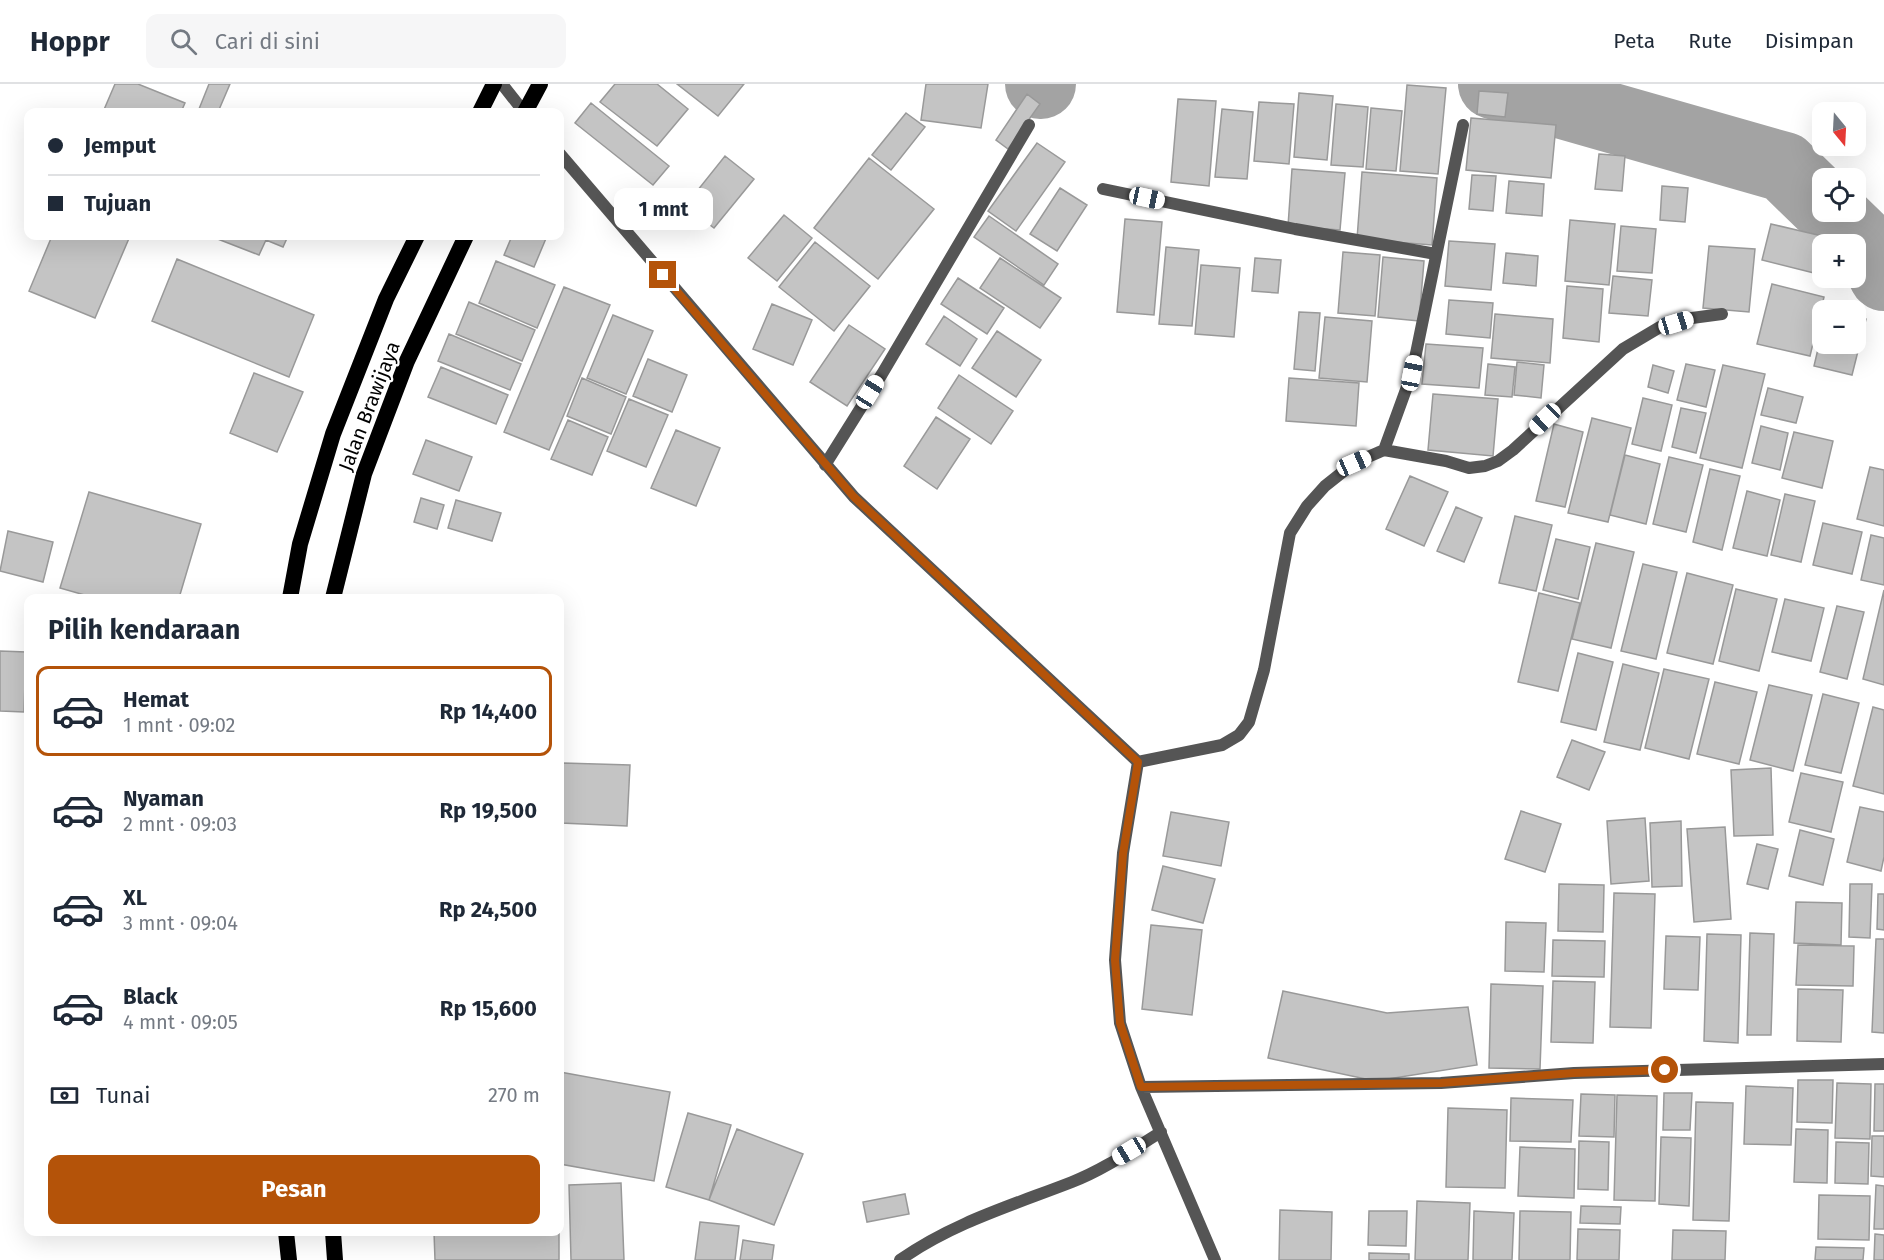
<!DOCTYPE html>
<html lang="id">
<meta charset="utf-8">
<style>
:root{--surface:#fff;--page:#f6f6f7;--text:#1f2937;--muted:#747a83;--line:#e0e1e3;--accent:#b45309}
body{margin:0;font-family:"Fira Sans",sans-serif;background:var(--page);color:var(--text);height:100vh;display:flex;flex-direction:column;font-size:22px;white-space:nowrap}
*{box-sizing:border-box;margin:0}
p{font-size:20px;color:var(--muted)}
.icon{flex:none;width:33px;height:33px;fill:none;stroke:currentColor;stroke-width:2;stroke-linecap:round;stroke-linejoin:round}
.map{position:relative;flex:1;overflow:hidden}
.sheet{position:absolute;left:24px;top:510px;width:540px;height:642px;display:flex;flex-direction:column;background:var(--surface);border-radius:12px;box-shadow:0 6px 24px #0002}
.sheet>*{flex:none}
.hud{position:absolute;left:24px;top:24px;width:540px;height:132px;border-radius:12px;box-shadow:0 6px 24px #0002;display:grid;align-content:center;height:132px;padding:0 24px;background:var(--surface)}
.needle{width:39px;rotate:162deg}
.buttons{position:absolute;left:1812px;top:18px;display:grid;gap:12px}
.buttons a{display:grid;place-items:center;width:54px;height:54px;border-radius:12px;background:var(--surface);box-shadow:0 6px 24px #0002;font-size:30px}
.end{position:absolute;width:27px;height:27px;margin:-14px;border:8px solid #b45309;background:#fff;box-shadow:0 0 0 3px #fff}
.from{border-radius:50%}
.bubble{position:absolute;height:42px;border-radius:12px;background:var(--surface);box-shadow:0 6px 24px #0002;font-size:20px;font-weight:700;line-height:42px;text-align:center}
.car{position:absolute;width:18px;height:36px;margin:-18px -9px;border-radius:8px;box-shadow:0 0 4px 2px #0007;background:linear-gradient(#fff 24%,#345 0 40%,#fff 0 76%,#345 0 86%,#fff 0)}
.hud b{display:flex;align-items:center;gap:21px;height:57px;font-size:22px}
.hud b+b{border-top:2px solid var(--line)}
.hud i{width:15px;height:15px;background:var(--text)}
ul{padding:0;list-style:none}
li{display:flex;align-items:center;gap:18px;height:90px;margin:0 12px 9px;padding:0 12px;border:3px solid transparent;border-radius:12px}
li div{flex:1}
li b{display:block;font-size:22px}
li em{font-style:normal;font-weight:700}
li.current{border-color:var(--accent)}
li>.icon{width:54px;height:54px;stroke-width:1.5}
h2{padding:0 24px;font-size:27px;line-height:72px}
.pay{display:flex;align-items:center;gap:15px;height:66px;padding:0 24px;font-size:22px}
.pay p{margin-inline-start:auto}
.primary-button{display:flex;gap:12px;margin-top:auto;padding:12px 24px}
.primary-button a{flex:1;height:69px;border-radius:12px;background:var(--accent);color:#fff;font-size:24px;font-weight:700;line-height:69px;text-align:center}
header{display:flex;align-items:center;gap:36px;box-sizing:border-box;height:84px;padding:0 30px;background:var(--surface);border-bottom:2px solid var(--line)}
header strong{font-size:28px}
nav{display:flex;gap:33px;margin-inline-start:auto;font-size:21px}
.search{width:420px;height:54px;background:var(--page);display:flex;align-items:center;gap:15px;box-sizing:border-box;padding:0 21px;border-radius:12px;color:var(--muted);font-size:22px}
.map>svg:first-child{display:block}
</style>
<header>
<strong>Hoppr</strong>
<div class="search"><svg class="icon" aria-label="search" viewBox="0 0 24 24"><circle cx="10" cy="10" r="6"/><path d="M15 15l6 6"/></svg>Cari di sini</div>
<nav><a>Peta</a><a>Rute</a><a>Disimpan</a></nav>
</header>
<div class="map">
<svg width="1884" height="1176" viewBox="0 0 1884 1176">
<rect width="100%" height="100%" fill="#fff"/>
<g fill="none" stroke-linecap="round" stroke-linejoin="round">
<!-- river -->
<path stroke="#a3a3a3" stroke-width="70" d="M 1040,0 L 1041,0
M 1493,0 L 1784,83 L 1822,120
M 1831,128 L 1871,167 L 1884,192"/>
</g>
<!-- building -->
<path fill="#c4c4c4" stroke="#999" stroke-width="1.5" d="M 115,0 L 138,0 L 185,19 L 181,28 L 103,28 Z
M 209,0 L 230,0 L 218,28 L 207,28 L 199,25 Z
M 615,0 L 657,0 L 688,25 L 657,62 L 600,18 Z
M 677,0 L 744,0 L 718,32 Z
M 926,0 L 988,0 L 981,44 L 921,36 Z
M 1407,1 L 1446,4 L 1438,90 L 1400,87 Z
M 1479,7 L 1508,9 L 1505,33 L 1477,30 Z
M 1299,9 L 1333,12 L 1327,76 L 1294,73 Z
M 1027,10 L 1040,20 L 1008,65 L 996,56 Z
M 1178,15 L 1216,17 L 1209,102 L 1171,98 Z
M 1259,18 L 1294,20 L 1289,80 L 1254,77 Z
M 591,19 L 669,82 L 653,101 L 575,39 Z
M 1336,20 L 1368,23 L 1363,83 L 1331,81 Z
M 1371,24 L 1402,27 L 1396,87 L 1366,85 Z
M 1222,25 L 1253,28 L 1247,95 L 1215,93 Z
M 906,29 L 925,43 L 891,86 L 872,71 Z
M 1471,34 L 1556,41 L 1551,94 L 1466,86 Z
M 1037,59 L 1065,78 L 1016,147 L 988,127 Z
M 1599,70 L 1625,72 L 1622,107 L 1595,105 Z
M 725,72 L 754,95 L 714,144 L 685,122 Z
M 869,74 L 934,125 L 878,195 L 814,144 Z
M 1292,85 L 1345,89 L 1340,146 L 1288,142 Z
M 1362,88 L 1437,94 L 1432,161 L 1357,155 Z
M 1472,91 L 1496,92 L 1493,127 L 1469,125 Z
M 1509,97 L 1544,100 L 1542,132 L 1506,129 Z
M 1662,102 L 1688,104 L 1685,138 L 1660,136 Z
M 1060,104 L 1087,121 L 1057,167 L 1030,150 Z
M 784,131 L 812,154 L 777,197 L 748,174 Z
M 989,132 L 1058,180 L 1044,201 L 974,153 Z
M 1125,135 L 1162,138 L 1154,231 L 1117,228 Z
M 1570,136 L 1615,140 L 1609,201 L 1565,197 Z
M 1771,140 L 1835,155 L 1834,160 L 1822,160 L 1822,191 L 1762,176 Z
M 1621,142 L 1656,145 L 1652,189 L 1617,187 Z
M 52,152 L 130,152 L 95,234 L 29,207 Z
M 210,152 L 288,152 L 283,163 L 266,156 L 259,171 Z
M 512,152 L 547,152 L 534,183 L 504,171 Z
M 1449,157 L 1495,160 L 1491,206 L 1445,202 Z
M 815,158 L 870,202 L 834,247 L 779,203 Z
M 1709,162 L 1755,165 L 1749,228 L 1703,224 Z
M 1166,163 L 1199,166 L 1192,242 L 1159,240 Z
M 1343,168 L 1380,171 L 1375,232 L 1338,229 Z
M 1506,169 L 1538,172 L 1536,202 L 1503,199 Z
M 1383,173 L 1424,177 L 1419,237 L 1378,233 Z
M 1000,174 L 1061,214 L 1040,244 L 980,204 Z
M 1255,174 L 1281,176 L 1278,209 L 1252,207 Z
M 177,175 L 314,231 L 289,293 L 152,237 Z
M 496,177 L 555,201 L 537,244 L 479,219 Z
M 1201,181 L 1240,184 L 1234,253 L 1195,250 Z
M 1613,192 L 1652,196 L 1648,232 L 1609,229 Z
M 958,194 L 1004,224 L 987,250 L 941,220 Z
M 1772,200 L 1824,213 L 1810,272 L 1757,260 Z
M 1567,202 L 1603,205 L 1599,258 L 1563,254 Z
M 564,203 L 610,221 L 549,366 L 504,348 Z
M 1449,216 L 1493,219 L 1490,254 L 1446,250 Z
M 469,218 L 535,246 L 522,277 L 456,250 Z
M 772,220 L 812,236 L 793,281 L 753,265 Z
M 1299,228 L 1320,229 L 1315,287 L 1294,285 Z
M 1495,230 L 1553,235 L 1550,279 L 1491,274 Z
M 613,231 L 653,247 L 626,310 L 587,294 Z
M 944,232 L 977,255 L 960,282 L 926,260 Z
M 1325,233 L 1372,237 L 1367,298 L 1319,294 Z
M 1856,233 L 1866,235 L 1852,291 L 1814,282 L 1822,248 L 1822,260 L 1856,260 Z
M 849,241 L 885,265 L 847,322 L 810,298 Z
M 997,247 L 1041,276 L 1016,313 L 972,284 Z
M 449,250 L 521,280 L 510,306 L 438,277 Z
M 1426,260 L 1483,264 L 1479,304 L 1422,300 Z
M 648,275 L 687,291 L 672,328 L 633,312 Z
M 1517,278 L 1544,281 L 1541,314 L 1514,311 Z
M 1488,280 L 1515,283 L 1512,313 L 1485,311 Z
M 1686,280 L 1715,286 L 1706,323 L 1677,316 Z
M 1653,281 L 1674,287 L 1668,309 L 1648,303 Z
M 1723,281 L 1765,290 L 1742,384 L 1700,374 Z
M 441,283 L 508,311 L 496,340 L 428,313 Z
M 254,289 L 303,308 L 277,368 L 230,349 Z
M 959,291 L 1013,327 L 991,360 L 938,324 Z
M 582,294 L 626,313 L 611,350 L 567,332 Z
M 1289,294 L 1359,299 L 1356,342 L 1286,337 Z
M 1768,304 L 1803,313 L 1796,339 L 1761,331 Z
M 1433,310 L 1498,315 L 1493,372 L 1428,366 Z
M 1643,314 L 1672,321 L 1661,367 L 1632,360 Z
M 629,315 L 668,331 L 646,383 L 607,367 Z
M 1681,324 L 1706,329 L 1696,369 L 1672,363 Z
M 936,333 L 970,355 L 937,405 L 904,382 Z
M 1592,334 L 1631,344 L 1608,438 L 1568,429 Z
M 568,336 L 608,353 L 592,391 L 551,375 Z
M 1554,340 L 1583,348 L 1565,423 L 1536,417 Z
M 1761,342 L 1788,349 L 1780,386 L 1752,379 Z
M 676,346 L 720,364 L 696,422 L 651,404 Z
M 1794,348 L 1833,357 L 1822,404 L 1782,394 Z
M 426,356 L 472,373 L 459,407 L 413,390 Z
M 1625,371 L 1660,380 L 1646,440 L 1610,431 Z
M 1669,373 L 1703,381 L 1686,448 L 1653,440 Z
M 1870,383 L 1884,386 L 1884,442 L 1857,435 Z
M 1710,385 L 1740,392 L 1722,466 L 1693,458 Z
M 1410,392 L 1448,408 L 1424,462 L 1386,445 Z
M 1747,407 L 1780,416 L 1767,472 L 1733,464 Z
M 89,408 L 201,440 L 179,514 L 95,514 L 60,504 Z
M 1785,410 L 1815,417 L 1801,478 L 1771,471 Z
M 421,414 L 444,421 L 437,445 L 414,438 Z
M 456,416 L 501,429 L 492,457 L 448,444 Z
M 1456,423 L 1482,434 L 1464,478 L 1437,467 Z
M 1515,432 L 1552,441 L 1536,507 L 1499,499 Z
M 1823,439 L 1862,448 L 1852,490 L 1813,481 Z
M 8,447 L 53,458 L 43,498 L 0,487 Z
M 1871,451 L 1884,454 L 1884,501 L 1861,496 Z
M 1556,455 L 1590,463 L 1578,515 L 1543,506 Z
M 1596,459 L 1634,468 L 1611,564 L 1572,555 Z
M 1643,480 L 1677,488 L 1656,575 L 1621,567 Z
M 1687,489 L 1733,501 L 1713,580 L 1667,569 Z
M 1736,505 L 1777,515 L 1759,587 L 1719,577 Z
M 1884,506 L 1884,601 L 1863,595 Z
M 1539,509 L 1580,519 L 1558,607 L 1518,598 Z
M 1785,515 L 1824,524 L 1811,577 L 1772,568 Z
M 1837,522 L 1864,528 L 1847,595 L 1820,588 Z
M 0,567 L 26,568 L 24,628 L 0,627 Z
M 1578,569 L 1613,578 L 1596,646 L 1561,638 Z
M 1623,580 L 1659,589 L 1640,666 L 1604,658 Z
M 1664,585 L 1709,595 L 1689,675 L 1645,664 Z
M 1715,598 L 1757,608 L 1739,680 L 1697,670 Z
M 1769,601 L 1812,611 L 1793,687 L 1750,676 Z
M 1823,610 L 1859,619 L 1841,689 L 1805,681 Z
M 1873,623 L 1884,626 L 1884,710 L 1853,702 Z
M 1572,656 L 1605,668 L 1589,706 L 1557,693 Z
M 563,679 L 630,681 L 627,742 L 561,739 Z
M 1771,684 L 1773,751 L 1734,752 L 1731,686 Z
M 1801,689 L 1843,698 L 1831,748 L 1789,738 Z
M 1860,723 L 1884,728 L 1884,773 L 1881,787 L 1847,778 Z
M 1521,727 L 1561,740 L 1545,788 L 1505,775 Z
M 1171,728 L 1229,738 L 1221,782 L 1163,772 Z
M 1645,734 L 1649,797 L 1611,800 L 1607,737 Z
M 1681,737 L 1682,802 L 1652,803 L 1650,739 Z
M 1725,743 L 1731,835 L 1694,838 L 1687,745 Z
M 1800,746 L 1834,755 L 1823,801 L 1789,792 Z
M 1757,760 L 1778,765 L 1768,805 L 1747,800 Z
M 1163,782 L 1215,795 L 1203,839 L 1152,826 Z
M 1559,800 L 1604,801 L 1603,848 L 1558,847 Z
M 1850,800 L 1872,800 L 1870,854 L 1849,853 Z
M 1614,809 L 1655,810 L 1651,944 L 1610,943 Z
M 1878,810 L 1884,810 L 1884,846 L 1877,845 Z
M 1796,818 L 1842,819 L 1841,861 L 1794,859 Z
M 1506,838 L 1546,839 L 1544,888 L 1505,887 Z
M 1151,841 L 1202,846 L 1192,931 L 1142,925 Z
M 1750,849 L 1774,850 L 1771,951 L 1747,951 Z
M 1707,850 L 1741,851 L 1738,959 L 1704,957 Z
M 1666,852 L 1700,853 L 1698,906 L 1664,905 Z
M 1876,855 L 1884,855 L 1884,949 L 1872,948 Z
M 1553,856 L 1605,857 L 1604,893 L 1552,892 Z
M 1798,861 L 1854,862 L 1853,902 L 1796,901 Z
M 1553,897 L 1595,898 L 1593,959 L 1551,958 Z
M 1491,900 L 1543,902 L 1540,985 L 1489,984 Z
M 1798,905 L 1843,906 L 1841,958 L 1797,957 Z
M 1283,907 L 1387,929 L 1468,923 L 1477,981 L 1375,997 L 1268,974 Z
M 560,988 L 670,1008 L 654,1097 L 560,1080 Z
M 1798,996 L 1833,996 L 1832,1039 L 1797,1038 Z
M 1837,999 L 1871,1000 L 1870,1055 L 1835,1054 Z
M 1875,1000 L 1884,1000 L 1884,1047 L 1874,1047 Z
M 1746,1002 L 1793,1004 L 1791,1061 L 1744,1060 Z
M 1664,1009 L 1692,1009 L 1690,1046 L 1663,1046 Z
M 1581,1010 L 1615,1011 L 1614,1053 L 1579,1052 Z
M 1617,1011 L 1657,1012 L 1655,1117 L 1614,1116 Z
M 1511,1014 L 1573,1016 L 1571,1058 L 1510,1057 Z
M 1696,1018 L 1733,1019 L 1729,1137 L 1693,1136 Z
M 1448,1024 L 1507,1026 L 1505,1104 L 1446,1103 Z
M 688,1029 L 731,1041 L 709,1116 L 666,1103 Z
M 737,1045 L 803,1070 L 774,1141 L 709,1116 Z
M 1796,1045 L 1828,1046 L 1827,1099 L 1794,1098 Z
M 1872,1052 L 1884,1052 L 1884,1093 L 1871,1092 Z
M 1661,1053 L 1691,1054 L 1689,1122 L 1659,1120 Z
M 1579,1057 L 1609,1058 L 1608,1106 L 1578,1105 Z
M 1836,1058 L 1869,1059 L 1868,1100 L 1835,1099 Z
M 1520,1063 L 1575,1065 L 1574,1114 L 1518,1112 Z
M 621,1099 L 624,1176 L 571,1176 L 569,1101 Z
M 1876,1101 L 1884,1102 L 1884,1145 L 1874,1145 Z
M 905,1110 L 909,1130 L 867,1138 L 863,1118 Z
M 1819,1111 L 1870,1112 L 1869,1156 L 1818,1155 Z
M 1417,1117 L 1470,1119 L 1468,1176 L 1415,1176 Z
M 1581,1122 L 1621,1123 L 1620,1140 L 1580,1139 Z
M 1280,1126 L 1332,1128 L 1331,1176 L 1279,1176 Z
M 1369,1127 L 1407,1127 L 1406,1162 L 1368,1161 Z
M 1474,1127 L 1514,1129 L 1512,1176 L 1473,1176 Z
M 1520,1127 L 1571,1128 L 1570,1176 L 1519,1176 Z
M 700,1138 L 739,1142 L 735,1176 L 695,1176 Z
M 1578,1145 L 1620,1146 L 1619,1176 L 1577,1176 Z
M 1673,1146 L 1726,1147 L 1725,1176 L 1672,1176 Z
M 434,1148 L 559,1148 L 559,1176 L 435,1176 Z
M 1875,1150 L 1884,1151 L 1884,1176 L 1874,1176 Z
M 743,1156 L 774,1161 L 772,1176 L 740,1176 Z
M 1816,1163 L 1864,1164 L 1863,1176 L 1815,1176 Z
M 1369,1169 L 1409,1170 L 1409,1176 L 1369,1176 Z"/>
<g fill="none" stroke-linecap="round" stroke-linejoin="round">
<!-- minor -->
<path stroke="#555" stroke-width="12" d="M 560,70 L 854,413 L 1138,678 L 1123,769 L 1115,876 L 1120,939 L 1141,1003 L 1215,1176
M 1103,105 L 1295,145 L 1436,170
M 1384,366 L 1412,289 L 1463,41
M 825,381 L 882,290 L 1029,41
M 1138,678 L 1222,661 L 1239,651 L 1249,638 L 1264,586 L 1290,449 L 1307,422 L 1325,402 L 1354,379 L 1384,366 L 1446,377 L 1469,384 L 1485,382 L 1498,377 L 1513,366 L 1623,265 L 1660,243 L 1692,234 L 1722,230
M 1141,1003 L 1441,999 L 1574,989 L 1884,980
M 900,1176 C 952,1139 1013,1121 1072,1098 C 1103,1086 1132,1066 1161,1048"/>
<!-- tertiary -->
<path stroke="#555" stroke-width="12" d="M 502,0 L 524,28"/>
<!-- trunk -->
<path stroke="#000" stroke-width="16" d="M 480,28 L 494,0
M 525,28 L 540,0
M 290,514 L 300,460 L 333,350 L 386,215 L 417,152
M 333,514 L 364,390 L 407,277 L 466,152
M 286,1148 L 289,1176
M 333,1148 L 335,1176"/>
</g>
<g fill="none" stroke-linecap="round" stroke-linejoin="round">
<!-- route -->
<path stroke="#b45309" stroke-width="8" d="M 663,191 L 854,413 L 1138,678 L 1123,770 L 1115,876 L 1120,939 L 1141,1003 L 1441,999 L 1574,989 L 1665,986"/>
</g>
<g text-anchor="middle" stroke-width="4.5" stroke-linejoin="round" paint-order="stroke">
<!-- street labels -->
<g font-size="20" fill="#000" stroke="#fff">
<text transform="translate(369 322) rotate(-69)" y="7">Jalan Brawijaya</text>
</g>
</g>
</svg>
<div class="buttons">
<a><svg class="needle" viewBox="-14 -14 28 28"><path d="M0-13l5 13h-10z" fill="#e53935"/><path d="M0 13l5-13h-10z" fill="#747a83"/></svg></a>
<a><svg class="icon" aria-label="locate" viewBox="0 0 24 24"><circle cx="12" cy="12" r="6"/><path d="M12 2v4M12 18v4M2 12h4M18 12h4"/></svg></a>
<a>+</a>
<a>−</a>
</div>
<i class="end from" style="left:1665px;top:986px"></i>
<i class="end" style="left:663px;top:191px"></i>
<div class="bubble" style="left:614px;top:104px;width:99px">1 mnt</div>
<i class="car" style="left:1147px;top:114px;rotate:102deg"></i>
<i class="car" style="left:1676px;top:239px;rotate:73deg"></i>
<i class="car" style="left:1412px;top:289px;rotate:11deg"></i>
<i class="car" style="left:870px;top:308px;rotate:32deg"></i>
<i class="car" style="left:1545px;top:335px;rotate:226deg"></i>
<i class="car" style="left:1354px;top:379px;rotate:66deg"></i>
<i class="car" style="left:1129px;top:1067px;rotate:239deg"></i>
<div class="hud">
<b><i class="from"></i>Jemput</b>
<b><i></i>Tujuan</b>
</div>
<section class="sheet">
<h2>Pilih kendaraan</h2>
<ul>
<li class="current"><svg class="icon" aria-label="car" viewBox="0 0 24 24"><path d="M5 17H2v-5l4-1 3-4h7l3 4 3 1v5h-3M9 17h6M6 11h13"/><circle cx="7" cy="17" r="2"/><circle cx="17" cy="17" r="2"/></svg><div><b>Hemat</b><p>1 mnt · 09:02</p></div><em>Rp 14,400</em></li>
<li><svg class="icon" aria-label="car" viewBox="0 0 24 24"><path d="M5 17H2v-5l4-1 3-4h7l3 4 3 1v5h-3M9 17h6M6 11h13"/><circle cx="7" cy="17" r="2"/><circle cx="17" cy="17" r="2"/></svg><div><b>Nyaman</b><p>2 mnt · 09:03</p></div><em>Rp 19,500</em></li>
<li><svg class="icon" aria-label="car" viewBox="0 0 24 24"><path d="M5 17H2v-5l4-1 3-4h7l3 4 3 1v5h-3M9 17h6M6 11h13"/><circle cx="7" cy="17" r="2"/><circle cx="17" cy="17" r="2"/></svg><div><b>XL</b><p>3 mnt · 09:04</p></div><em>Rp 24,500</em></li>
<li><svg class="icon" aria-label="car" viewBox="0 0 24 24"><path d="M5 17H2v-5l4-1 3-4h7l3 4 3 1v5h-3M9 17h6M6 11h13"/><circle cx="7" cy="17" r="2"/><circle cx="17" cy="17" r="2"/></svg><div><b>Black</b><p>4 mnt · 09:05</p></div><em>Rp 15,600</em></li>
</ul>
<div class="pay"><svg class="icon" aria-label="cash" viewBox="0 0 24 24"><path d="M3 7h18v10H3z"/><circle cx="12" cy="12" r="2"/></svg>Tunai<p>270 m</p></div>
<div class="primary-button"><a>Pesan</a></div>
</section>
</div>
